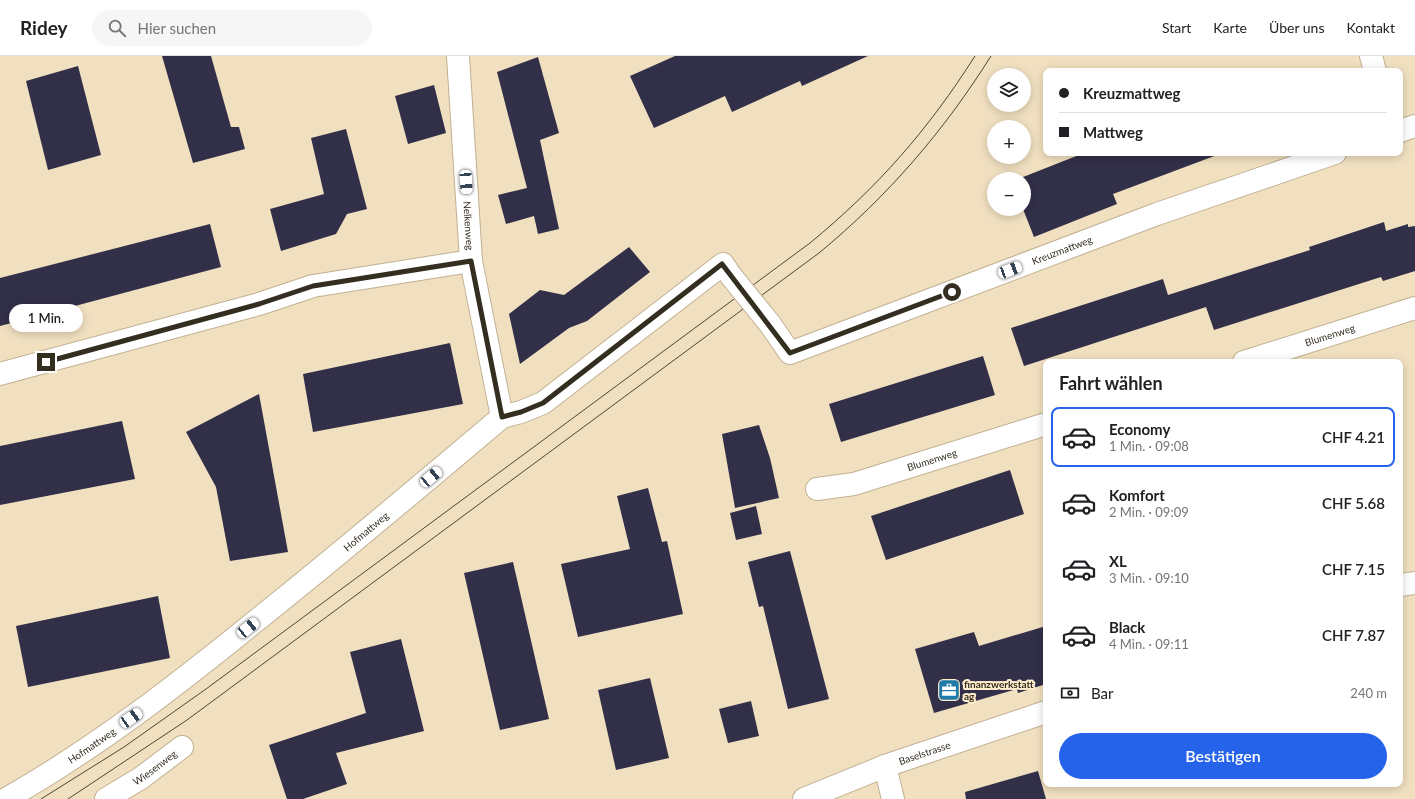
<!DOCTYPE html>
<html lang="de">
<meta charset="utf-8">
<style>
:root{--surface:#fff;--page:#f6f6f6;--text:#202124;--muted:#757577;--line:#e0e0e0;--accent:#2563eb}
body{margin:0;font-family:Lato,sans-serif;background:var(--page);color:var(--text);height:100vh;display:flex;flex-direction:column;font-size:15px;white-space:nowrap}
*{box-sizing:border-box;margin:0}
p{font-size:13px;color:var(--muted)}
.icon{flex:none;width:22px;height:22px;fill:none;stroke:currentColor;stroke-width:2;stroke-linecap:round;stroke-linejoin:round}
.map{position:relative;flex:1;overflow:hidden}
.drawer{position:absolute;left:1043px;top:303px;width:360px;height:428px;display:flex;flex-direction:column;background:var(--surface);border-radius:8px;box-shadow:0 2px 10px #0003}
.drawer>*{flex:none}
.hud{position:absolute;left:1043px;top:12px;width:360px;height:88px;border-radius:8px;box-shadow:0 2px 10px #0003;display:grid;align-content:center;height:88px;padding:0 16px;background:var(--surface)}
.controls{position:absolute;left:987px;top:12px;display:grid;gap:8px}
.controls a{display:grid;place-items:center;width:44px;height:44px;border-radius:50%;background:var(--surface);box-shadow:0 2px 10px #0003;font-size:20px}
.end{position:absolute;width:18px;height:18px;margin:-9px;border:5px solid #342e21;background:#fff;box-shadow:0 0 0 2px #fff}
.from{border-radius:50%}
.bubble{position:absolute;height:28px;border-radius:14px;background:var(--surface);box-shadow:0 2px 10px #0003;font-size:13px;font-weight:600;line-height:28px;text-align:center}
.car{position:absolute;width:12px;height:24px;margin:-12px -6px;border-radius:5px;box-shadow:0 0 3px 1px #0007;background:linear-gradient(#fff 24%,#345 0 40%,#fff 0 76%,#345 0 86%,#fff 0)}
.hud b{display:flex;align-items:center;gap:14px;height:38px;font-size:15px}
.hud b+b{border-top:1px solid var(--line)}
.hud i{width:10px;height:10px;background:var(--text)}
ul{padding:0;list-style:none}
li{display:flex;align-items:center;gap:12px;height:60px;margin:0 8px 6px;padding:0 8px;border:2px solid transparent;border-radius:8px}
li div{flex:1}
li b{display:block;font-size:15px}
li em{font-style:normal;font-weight:600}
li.on{border-color:var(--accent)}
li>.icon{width:36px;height:36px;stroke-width:1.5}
h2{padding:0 16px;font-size:18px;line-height:48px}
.pay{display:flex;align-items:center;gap:10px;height:44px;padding:0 16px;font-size:15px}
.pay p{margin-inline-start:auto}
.action{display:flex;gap:8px;margin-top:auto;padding:8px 16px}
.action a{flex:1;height:46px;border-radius:24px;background:var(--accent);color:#fff;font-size:16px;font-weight:600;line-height:46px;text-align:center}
header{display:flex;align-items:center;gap:24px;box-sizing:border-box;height:56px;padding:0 20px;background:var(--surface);border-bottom:1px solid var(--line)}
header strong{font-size:19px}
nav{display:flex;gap:22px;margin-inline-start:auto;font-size:14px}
.search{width:280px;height:36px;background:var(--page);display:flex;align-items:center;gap:10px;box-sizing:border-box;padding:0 14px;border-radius:22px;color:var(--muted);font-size:15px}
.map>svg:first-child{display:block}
</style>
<header>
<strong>Ridey</strong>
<div class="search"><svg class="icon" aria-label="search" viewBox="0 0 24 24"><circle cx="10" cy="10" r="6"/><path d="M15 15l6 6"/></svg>Hier suchen</div>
<nav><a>Start</a><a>Karte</a><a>Über uns</a><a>Kontakt</a></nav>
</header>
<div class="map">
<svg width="1415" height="743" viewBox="0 0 1415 743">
<rect width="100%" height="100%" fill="#f1e0c0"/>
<!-- building -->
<path fill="#322f49" d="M 162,0 L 211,0 L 231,71 L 239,71 L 245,93 L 193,107 Z
M 675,0 L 868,0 L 802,30 L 800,25 L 732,56 L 725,40 L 654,72 L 630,20 Z
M 538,1 L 559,77 L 540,84 L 559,173 L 538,178 L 534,160 L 506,168 L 498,139 L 527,132 L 497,16 Z
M 78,10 L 101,99 L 48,114 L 26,25 Z
M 434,29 L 446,77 L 408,88 L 395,40 Z
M 346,73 L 367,153 L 347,158 L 336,178 L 281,195 L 270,153 L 324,138 L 311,82 Z
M 1084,97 L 1216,97 L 1217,99 L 1113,138 L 1117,148 L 1034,181 L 1023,153 L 1024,123 L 1018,123 Z
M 1384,166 L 1386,175 L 1408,168 L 1408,171 L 1415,170 L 1415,215 L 1383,225 L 1381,221 L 1214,274 L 1206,251 L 1024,310 L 1011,272 L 1163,223 L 1168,239 L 1310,194 L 1309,191 Z
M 210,168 L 221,211 L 0,270 L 0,222 Z
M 629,191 L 650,216 L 587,265 L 569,272 L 520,308 L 509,258 L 540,234 L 564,239 Z
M 450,287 L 463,348 L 313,376 L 303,318 Z
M 983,300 L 995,339 L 841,386 L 829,348 Z
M 259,338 L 288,496 L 230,505 L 216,431 L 186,376 Z
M 122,365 L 135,423 L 0,449 L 0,390 Z
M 759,369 L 770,402 L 779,442 L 735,452 L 722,378 Z
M 1010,414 L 1024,458 L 886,504 L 871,460 Z
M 648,432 L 662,486 L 667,485 L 683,558 L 578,581 L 561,508 L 630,493 L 617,440 Z
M 756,450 L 762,478 L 736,484 L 730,457 Z
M 790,495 L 829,643 L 788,653 L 763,550 L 759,551 L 748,506 Z
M 513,506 L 549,663 L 500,674 L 464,517 Z
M 158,540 L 170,602 L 28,631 L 16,570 Z
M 1046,570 L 1046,628 L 1018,637 L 1017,633 L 934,657 L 915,593 L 974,576 L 979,590 Z
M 401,583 L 424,675 L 336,697 L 347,728 L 303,743 L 287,743 L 269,689 L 366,657 L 350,596 Z
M 650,622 L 669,702 L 616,714 L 598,634 Z
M 751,645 L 759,680 L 728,687 L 719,653 Z
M 1038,715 L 1046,743 L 966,743 L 965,736 Z"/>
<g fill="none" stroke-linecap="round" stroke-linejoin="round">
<!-- minor casing -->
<g stroke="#c1b091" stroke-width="24">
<g id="minor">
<path id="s1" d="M 458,0 L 471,205 L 502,361"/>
<path d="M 1371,0 L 1375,15"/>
<path d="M 1400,75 L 1415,70"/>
<path id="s2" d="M 770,268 L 790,297 L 1157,158 L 1335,97"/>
<path id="s3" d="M 1244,306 L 1415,252"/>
<path d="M 0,318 L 259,248 L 313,230 L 471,205"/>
<path id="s4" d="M 817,433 L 854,428 L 1046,368"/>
<path d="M 885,710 L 893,743"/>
<path id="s5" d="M 6,743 C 96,692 177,629 257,564 C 340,498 421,429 502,361 L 521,356 L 543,347 L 723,208 L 731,220"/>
<path id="s6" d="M 106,743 L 141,722 L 182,691"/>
</g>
</g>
<!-- major casing -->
<g stroke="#c1b091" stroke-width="24">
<g id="major">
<path d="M 1400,529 L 1415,527"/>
<path id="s7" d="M 804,743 L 885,710 L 1046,656"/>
</g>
</g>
<!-- minor -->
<use href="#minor" stroke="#fff" stroke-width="22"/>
<!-- major -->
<use href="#major" stroke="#fff" stroke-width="22"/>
<!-- tram -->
<path stroke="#4d4536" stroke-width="1" d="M 41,743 L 124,691 L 206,633 L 810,187 C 878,131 928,74 975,0
M 68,743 L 187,664 L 819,197 C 888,140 944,75 991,0"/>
<!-- minor-bridge casing -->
<g stroke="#c1b091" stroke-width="24" stroke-linecap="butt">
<path id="minor-bridge" d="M 731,220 L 770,268"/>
</g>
<!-- minor-bridge -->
<use href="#minor-bridge" stroke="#fff" stroke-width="22"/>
</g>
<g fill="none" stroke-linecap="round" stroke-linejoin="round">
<!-- route -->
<path stroke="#342e21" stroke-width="5" d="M 46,306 L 259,248 L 313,230 L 471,205 L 502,361 L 521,356 L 543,347 L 722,208 L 790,297 L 952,236"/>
</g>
<!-- icons -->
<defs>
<g id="office-square" transform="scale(1.15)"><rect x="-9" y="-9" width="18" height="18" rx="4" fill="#207ba9" stroke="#ffedcd"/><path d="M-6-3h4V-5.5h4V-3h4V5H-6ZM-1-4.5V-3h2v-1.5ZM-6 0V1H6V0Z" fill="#fff"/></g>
</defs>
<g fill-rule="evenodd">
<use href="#office-square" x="949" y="634"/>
</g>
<g text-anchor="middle" stroke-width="4" stroke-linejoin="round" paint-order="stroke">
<!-- street labels -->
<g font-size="10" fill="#342e21" stroke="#ffedcd">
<text dy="4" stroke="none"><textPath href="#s1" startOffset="170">Nelkenweg</textPath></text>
<text dy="4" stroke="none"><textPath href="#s2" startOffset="326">Kreuzmattweg</textPath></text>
<text dy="4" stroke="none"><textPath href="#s3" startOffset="90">Blumenweg</textPath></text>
<text dy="4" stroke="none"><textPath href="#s4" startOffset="119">Blumenweg</textPath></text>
<text dy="4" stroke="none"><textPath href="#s5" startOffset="449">Hofmattweg</textPath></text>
<text dy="4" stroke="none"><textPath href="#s5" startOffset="101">Hofmattweg</textPath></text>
<text dy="4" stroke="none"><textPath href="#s7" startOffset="129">Baselstrasse</textPath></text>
<text dy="4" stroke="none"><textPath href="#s6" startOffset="58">Wiesenweg</textPath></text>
</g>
<!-- poi labels -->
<g font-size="10" font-weight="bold" fill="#342e21" stroke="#ffedcd" text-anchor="start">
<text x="964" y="632">finanzwerkstatt<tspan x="964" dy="12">ag</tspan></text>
</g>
</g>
</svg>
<div class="controls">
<a><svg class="icon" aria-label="layers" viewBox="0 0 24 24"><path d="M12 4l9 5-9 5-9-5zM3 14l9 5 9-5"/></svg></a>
<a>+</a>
<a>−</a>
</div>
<i class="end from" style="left:952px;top:236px"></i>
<i class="end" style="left:46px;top:306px"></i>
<div class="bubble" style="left:9px;top:248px;width:74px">1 Min.</div>
<i class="car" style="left:466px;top:126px;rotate:176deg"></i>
<i class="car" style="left:1010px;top:214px;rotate:69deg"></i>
<i class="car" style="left:431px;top:421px;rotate:50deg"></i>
<i class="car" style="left:248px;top:572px;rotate:51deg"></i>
<i class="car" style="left:131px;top:662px;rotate:55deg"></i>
<div class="hud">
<b><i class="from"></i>Kreuzmattweg</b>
<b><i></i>Mattweg</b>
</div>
<section class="drawer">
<h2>Fahrt wählen</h2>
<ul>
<li class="on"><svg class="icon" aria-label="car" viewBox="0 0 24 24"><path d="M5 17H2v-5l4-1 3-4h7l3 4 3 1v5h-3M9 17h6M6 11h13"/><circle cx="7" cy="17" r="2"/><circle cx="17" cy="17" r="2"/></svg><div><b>Economy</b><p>1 Min. · 09:08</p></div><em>CHF 4.21</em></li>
<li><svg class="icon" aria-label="car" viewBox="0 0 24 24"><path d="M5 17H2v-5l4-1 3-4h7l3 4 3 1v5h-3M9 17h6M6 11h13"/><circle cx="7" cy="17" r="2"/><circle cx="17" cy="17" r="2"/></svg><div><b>Komfort</b><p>2 Min. · 09:09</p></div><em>CHF 5.68</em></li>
<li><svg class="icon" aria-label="car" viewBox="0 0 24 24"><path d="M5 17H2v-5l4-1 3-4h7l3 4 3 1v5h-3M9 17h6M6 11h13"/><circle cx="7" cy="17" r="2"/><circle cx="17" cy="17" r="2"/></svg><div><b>XL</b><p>3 Min. · 09:10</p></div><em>CHF 7.15</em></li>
<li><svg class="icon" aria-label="car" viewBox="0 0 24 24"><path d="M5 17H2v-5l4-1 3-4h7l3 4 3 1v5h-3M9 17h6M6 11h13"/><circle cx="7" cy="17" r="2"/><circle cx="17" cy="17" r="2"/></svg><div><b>Black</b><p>4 Min. · 09:11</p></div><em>CHF 7.87</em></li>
</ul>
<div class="pay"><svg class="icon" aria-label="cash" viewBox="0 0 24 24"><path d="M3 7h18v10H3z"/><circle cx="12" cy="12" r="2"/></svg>Bar<p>240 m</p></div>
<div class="action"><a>Bestätigen</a></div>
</section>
</div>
